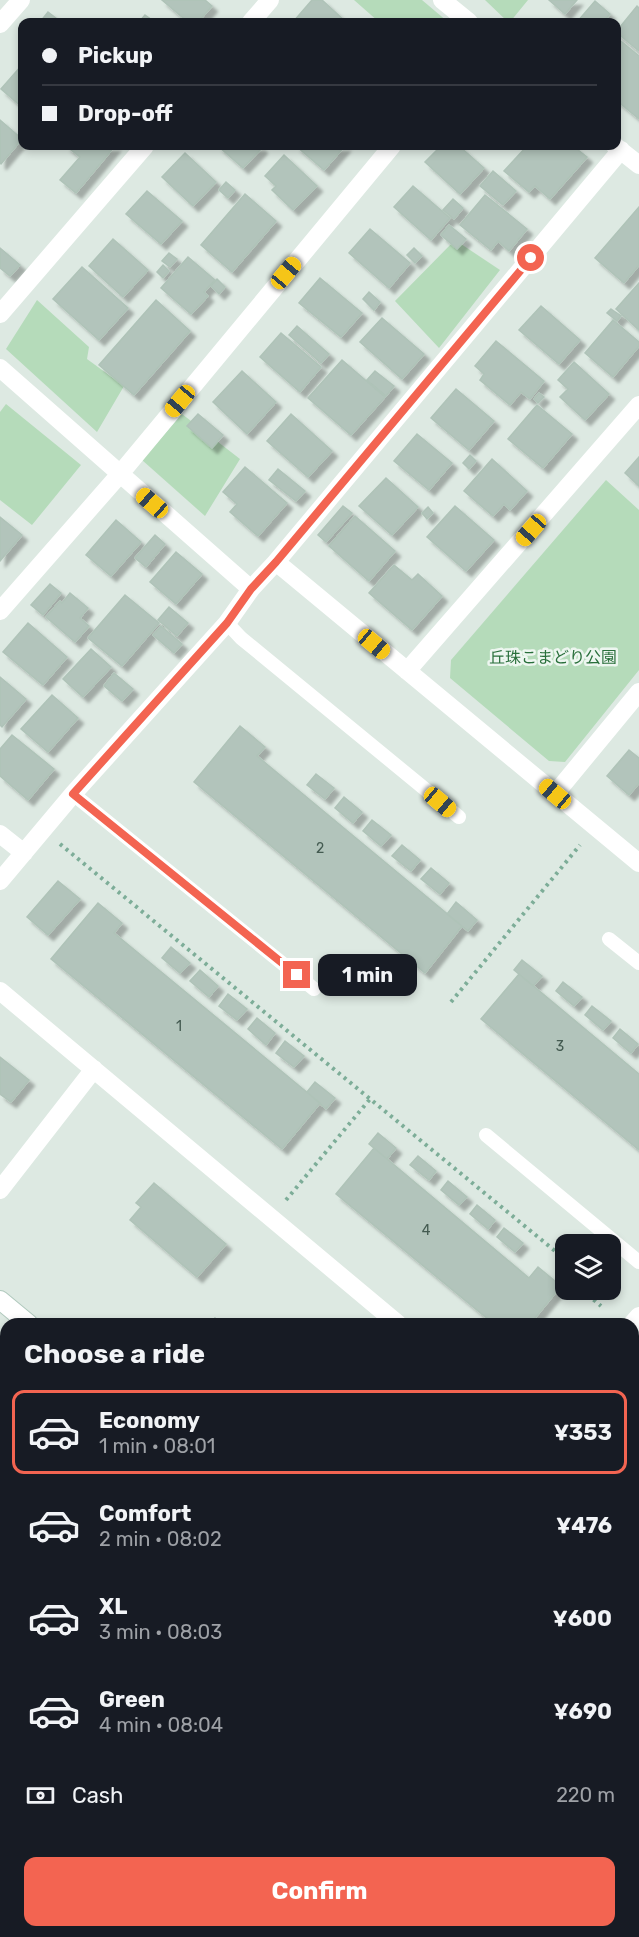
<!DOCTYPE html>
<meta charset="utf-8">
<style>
:root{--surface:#171b24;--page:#20242c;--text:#f1f3f6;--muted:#9ea1a6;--line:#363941;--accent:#f36451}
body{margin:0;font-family:Rubik,"Noto Sans JP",sans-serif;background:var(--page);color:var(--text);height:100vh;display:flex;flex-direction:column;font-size:22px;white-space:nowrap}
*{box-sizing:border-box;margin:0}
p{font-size:20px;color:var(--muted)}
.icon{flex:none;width:33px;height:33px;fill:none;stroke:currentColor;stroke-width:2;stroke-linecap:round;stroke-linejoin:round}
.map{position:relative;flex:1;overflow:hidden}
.panel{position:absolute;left:0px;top:1318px;width:639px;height:620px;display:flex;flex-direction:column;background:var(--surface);border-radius:18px 18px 0 0;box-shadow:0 3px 9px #0003}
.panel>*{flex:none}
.hud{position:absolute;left:18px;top:18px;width:603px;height:132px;border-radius:12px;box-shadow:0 3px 9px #0003;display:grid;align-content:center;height:132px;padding:0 24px;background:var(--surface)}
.buttons{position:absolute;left:555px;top:1234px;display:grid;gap:12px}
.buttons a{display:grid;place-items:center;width:66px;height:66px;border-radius:12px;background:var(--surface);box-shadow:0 3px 9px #0003;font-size:30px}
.end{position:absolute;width:27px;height:27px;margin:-14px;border:8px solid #f36451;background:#fff;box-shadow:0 0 0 3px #fff}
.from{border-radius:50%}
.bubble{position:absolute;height:42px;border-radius:12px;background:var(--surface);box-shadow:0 3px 9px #0003;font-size:20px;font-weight:700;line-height:42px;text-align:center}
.car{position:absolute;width:18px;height:36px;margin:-18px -9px;border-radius:8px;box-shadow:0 0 4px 2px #0007;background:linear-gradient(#f5c518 24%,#345 0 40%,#f5c518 0 76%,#345 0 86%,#f5c518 0)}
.hud b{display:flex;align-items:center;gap:21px;height:57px;font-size:22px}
.hud b+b{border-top:2px solid var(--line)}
.hud i{width:15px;height:15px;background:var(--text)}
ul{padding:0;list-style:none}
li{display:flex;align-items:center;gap:18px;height:84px;margin:0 12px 9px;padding:0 12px;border:3px solid transparent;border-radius:12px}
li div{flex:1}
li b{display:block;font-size:22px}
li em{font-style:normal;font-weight:700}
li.selected{border-color:var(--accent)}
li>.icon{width:54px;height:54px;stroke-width:1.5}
h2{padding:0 24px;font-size:27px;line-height:72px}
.pay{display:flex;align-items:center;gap:15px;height:66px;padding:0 24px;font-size:22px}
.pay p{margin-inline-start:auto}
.primary-button{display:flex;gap:12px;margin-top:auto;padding:12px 24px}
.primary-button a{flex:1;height:69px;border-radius:12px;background:var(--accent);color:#fff;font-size:24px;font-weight:700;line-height:69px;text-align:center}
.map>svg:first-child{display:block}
</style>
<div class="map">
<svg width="639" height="1937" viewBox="0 0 639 1937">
<defs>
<filter id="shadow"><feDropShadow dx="5.5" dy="5.5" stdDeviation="1.5" flood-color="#0004"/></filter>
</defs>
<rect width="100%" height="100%" fill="#dde9e2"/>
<!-- green -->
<path fill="#b5dbba" d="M 354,0 L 422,0 L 448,22 L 379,22 Z
M 485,0 L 528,0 L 510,22 L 508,22 Z
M 455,240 L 500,270 L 439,348 L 395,301 Z
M 37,300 L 89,347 L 87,359 L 124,386 L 97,432 L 6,349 Z
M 6,404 L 81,465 L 32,525 L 0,500 L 0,412 Z
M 182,414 L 240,459 L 205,516 L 142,460 Z
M 606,480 L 639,510 L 639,670 L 565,762 L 549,761 L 450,678 L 451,660 Z"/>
<!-- building -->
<path fill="#b2c4bb" stroke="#afc3b8" stroke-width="1.5" filter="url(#shadow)" d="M 162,0 L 205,0 L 212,6 L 198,22 L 188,22 Z
M 312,0 L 322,0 L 346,22 L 293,22 Z
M 549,0 L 577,0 L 565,14 Z
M 595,1 L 610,14 L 603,22 L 577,22 Z
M 637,6 L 639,8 L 639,51 L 616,32 Z
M 48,12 L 61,22 L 40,22 Z
M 145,15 L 155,22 L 139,22 Z
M 616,37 L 639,56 L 639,119 L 616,100 Z
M 22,65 L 22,107 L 1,89 Z
M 0,120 L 22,139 L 1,164 L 0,163 Z
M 66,146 L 115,146 L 76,193 L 60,180 L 80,157 Z
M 218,146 L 260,146 L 262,148 L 243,168 Z
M 296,146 L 345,146 L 324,170 Z
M 441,146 L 459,146 L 484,168 L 460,194 L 425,162 Z
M 527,146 L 573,146 L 587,157 L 550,199 L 535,186 L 529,192 L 504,171 Z
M 185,153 L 216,182 L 193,206 L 162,177 Z
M 284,155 L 317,186 L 293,210 L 272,190 L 276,186 L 265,176 Z
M 493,171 L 516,191 L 503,205 L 480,186 Z
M 226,182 L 235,190 L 228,198 L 219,190 Z
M 413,186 L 450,218 L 431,240 L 394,207 Z
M 147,191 L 182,221 L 161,244 L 126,214 Z
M 245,194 L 276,221 L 232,272 L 201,245 Z
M 485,195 L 527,229 L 509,251 L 498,241 L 491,250 L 460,225 Z
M 453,199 L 463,208 L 454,219 L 443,210 Z
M 639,207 L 639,265 L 624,283 L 595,258 Z
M 449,225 L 466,239 L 457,249 L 441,235 Z
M 370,229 L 410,263 L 389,288 L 349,253 Z
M 113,239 L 148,270 L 123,297 L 89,266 Z
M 0,248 L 20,265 L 10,276 L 0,268 Z
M 414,248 L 422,256 L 415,263 L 407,255 Z
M 169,253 L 177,259 L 170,267 L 162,261 Z
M 188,257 L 215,280 L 204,292 L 208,296 L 191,314 L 161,288 Z
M 163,265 L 169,271 L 163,278 L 157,272 Z
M 82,267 L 128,308 L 99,340 L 53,299 Z
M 320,278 L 362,313 L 341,337 L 299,303 Z
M 217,279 L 225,287 L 219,294 L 211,286 Z
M 639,283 L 639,330 L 616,309 Z
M 369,292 L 380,302 L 374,310 L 363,299 Z
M 156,300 L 190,331 L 134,395 L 99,365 Z
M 541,306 L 580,340 L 559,364 L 519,330 Z
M 611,309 L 621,316 L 617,321 L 607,313 Z
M 382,318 L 424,354 L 402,379 L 360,342 Z
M 613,320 L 639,342 L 639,346 L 613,377 L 585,353 Z
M 297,326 L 329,354 L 321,363 L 289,335 Z
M 281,333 L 321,367 L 300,392 L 260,357 Z
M 496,341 L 544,381 L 530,399 L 521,392 L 510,405 L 480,380 L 484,374 L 475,366 Z
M 342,360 L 385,397 L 351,435 L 308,398 Z
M 574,362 L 609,394 L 585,420 L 560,397 L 568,389 L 558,380 Z
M 242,371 L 276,402 L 247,434 L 213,402 Z
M 375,371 L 394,386 L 386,396 L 367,380 Z
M 456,389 L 494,421 L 469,450 L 431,418 Z
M 539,393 L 544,397 L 538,403 L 534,399 Z
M 537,405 L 572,434 L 543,468 L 508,439 Z
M 198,414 L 223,435 L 212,448 L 187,426 Z
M 291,414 L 332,451 L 308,477 L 267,441 Z
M 417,434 L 452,463 L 429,490 L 394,461 Z
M 470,455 L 476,461 L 469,469 L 463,463 Z
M 639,457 L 639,486 L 625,473 Z
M 492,459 L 527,491 L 510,510 L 504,504 L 493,516 L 464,491 Z
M 245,467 L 287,503 L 258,536 L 230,512 L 237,504 L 223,492 Z
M 278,469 L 305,491 L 296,501 L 269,480 Z
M 386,478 L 418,507 L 392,535 L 359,506 Z
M 343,506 L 352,513 L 326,542 L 318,535 Z
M 455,506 L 494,540 L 466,571 L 427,537 Z
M 428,507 L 433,513 L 427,519 L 422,513 Z
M 355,516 L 395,551 L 369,581 L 329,546 Z
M 0,517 L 22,535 L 0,561 Z
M 116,520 L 141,542 L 111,576 L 86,555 Z
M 155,535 L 165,544 L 146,567 L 135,558 Z
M 176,552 L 202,574 L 176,604 L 150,582 Z
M 394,565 L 412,580 L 418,574 L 442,596 L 412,630 L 369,593 Z
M 50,584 L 61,593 L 43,615 L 31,605 Z
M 70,593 L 88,608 L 80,618 L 89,626 L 75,642 L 46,617 L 60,601 L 62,603 Z
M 125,595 L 159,623 L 122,666 L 88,638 Z
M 169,607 L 188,623 L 177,636 L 158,620 Z
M 28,623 L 67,657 L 43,685 L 3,652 Z
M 161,626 L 182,644 L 174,653 L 153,635 Z
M 91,649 L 111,667 L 83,697 L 63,679 Z
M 114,673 L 133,689 L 122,701 L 104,686 Z
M 0,677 L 26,699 L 2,727 L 0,725 Z
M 52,695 L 78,718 L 48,752 L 21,729 Z
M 240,726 L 265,747 L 257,756 L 462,926 L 425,973 L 194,782 Z
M 12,735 L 54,769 L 28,800 L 0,776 L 0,749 Z
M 629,750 L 639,758 L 639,783 L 629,795 L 607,776 Z
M 316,774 L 334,788 L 325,799 L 307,785 Z
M 344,797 L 362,812 L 353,823 L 335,808 Z
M 372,820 L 391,835 L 381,846 L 363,831 Z
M 402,845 L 420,860 L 411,871 L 392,856 Z
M 431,868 L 449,883 L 440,894 L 421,879 Z
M 58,881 L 80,899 L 48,935 L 27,917 Z
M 456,902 L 477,920 L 468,931 L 447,914 Z
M 98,903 L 122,923 L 114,933 L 320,1103 L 282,1149 L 51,959 Z
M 171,947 L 190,963 L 180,973 L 162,958 Z
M 522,960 L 542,976 L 533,986 L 514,970 Z
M 200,970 L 218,986 L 209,997 L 190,981 Z
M 519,974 L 639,1074 L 639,1150 L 481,1019 Z
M 563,982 L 582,997 L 574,1006 L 556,991 Z
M 228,994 L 247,1009 L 237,1020 L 219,1006 Z
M 592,1006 L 611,1021 L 603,1030 L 585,1015 Z
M 257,1018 L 275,1033 L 266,1045 L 248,1029 Z
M 620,1029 L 638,1044 L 631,1053 L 613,1038 Z
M 285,1041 L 304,1056 L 294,1067 L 276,1053 Z
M 0,1057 L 29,1080 L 11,1102 L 0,1094 Z
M 315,1082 L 335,1098 L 326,1109 L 307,1092 Z
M 378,1133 L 396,1148 L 387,1159 L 369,1144 Z
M 374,1148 L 529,1278 L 538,1267 L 561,1286 L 530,1324 L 494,1324 L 336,1194 Z
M 418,1156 L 436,1171 L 429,1180 L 410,1165 Z
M 448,1181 L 467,1197 L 459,1205 L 441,1190 Z
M 154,1183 L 226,1244 L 197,1277 L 130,1220 L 141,1207 L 136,1203 Z
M 477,1205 L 495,1220 L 488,1229 L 470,1214 Z
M 504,1228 L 523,1243 L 515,1252 L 497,1237 Z
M 215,1318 L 223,1324 L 209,1324 Z
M 639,1421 L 639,1480 L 633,1476 L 633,1429 Z
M 6,1506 L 6,1932 L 56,1932 L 52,1937 L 0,1937 L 0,1513 Z
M 633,1571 L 639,1577 L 639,1596 L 633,1603 Z
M 639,1603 L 639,1720 L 633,1715 L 633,1610 Z
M 293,1932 L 335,1932 L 341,1937 L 288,1937 Z"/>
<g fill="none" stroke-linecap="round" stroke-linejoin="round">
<!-- secondary casing -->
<g stroke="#b0c9bd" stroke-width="20">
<path id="secondary" d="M 0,1300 L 29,1324
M 0,1348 L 6,1353
M 633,1823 L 639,1828
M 633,1875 L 639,1880"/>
</g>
<!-- path -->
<path stroke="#7dad98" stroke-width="4" stroke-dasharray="3 4.5" stroke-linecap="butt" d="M 60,844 L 566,1260
M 451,1002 L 580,845
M 286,1200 L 370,1099
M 582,1290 L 601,1306"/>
<!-- service -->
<path stroke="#fff" stroke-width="14" d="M 227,623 L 241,638 L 459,817
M 73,794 L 314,989
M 609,939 L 639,963
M 486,1135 L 639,1262"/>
<!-- minor -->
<path stroke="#fff" stroke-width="18" d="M 442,0 L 469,22
M 251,22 L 270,0
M 0,24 L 21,0
M 615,146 L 639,165
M 0,314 L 145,146
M 0,368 L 251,589
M 276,562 L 639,863
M 0,611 L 120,474 L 392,146
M 407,671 L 639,405
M 555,794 L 639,692
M 0,834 L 24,853
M 0,881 L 73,794 L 227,623 L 251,589 L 276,562 L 621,150
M 0,991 L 398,1324
M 0,1190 L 94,1069
M 0,1461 L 6,1455
M 633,1524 L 639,1530
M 372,1932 L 378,1937"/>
<!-- tertiary -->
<path stroke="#fff" stroke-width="18" d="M 632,1324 L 639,1316
M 119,1937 L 124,1932"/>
<!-- secondary -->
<use href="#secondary" stroke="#fff" stroke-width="18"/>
</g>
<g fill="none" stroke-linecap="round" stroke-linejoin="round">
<!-- route -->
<path stroke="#f36451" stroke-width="8" d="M 297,975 L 73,794 L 227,623 L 251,589 L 276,562 L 531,258"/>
</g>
<g text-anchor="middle" stroke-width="5" stroke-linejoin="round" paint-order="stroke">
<!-- number labels -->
<g font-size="14" fill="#445b51">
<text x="320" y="853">2</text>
<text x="179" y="1031">1</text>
<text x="560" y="1051">3</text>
<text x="426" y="1235">4</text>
</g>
<!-- park labels -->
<g font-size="16" fill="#296f3b" stroke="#edf6f0">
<text x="553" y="663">丘珠こまどり公園</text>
</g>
</g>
</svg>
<div class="buttons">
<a><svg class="icon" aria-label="layers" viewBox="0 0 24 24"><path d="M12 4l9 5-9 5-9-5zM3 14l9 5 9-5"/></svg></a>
</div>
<i class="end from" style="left:531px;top:258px"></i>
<i class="end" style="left:297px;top:975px"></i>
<div class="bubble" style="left:318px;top:954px;width:99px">1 min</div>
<i class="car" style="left:286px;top:273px;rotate:40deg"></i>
<i class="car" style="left:180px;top:401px;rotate:220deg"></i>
<i class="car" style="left:152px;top:503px;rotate:311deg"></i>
<i class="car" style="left:531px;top:530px;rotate:221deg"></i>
<i class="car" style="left:374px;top:644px;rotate:130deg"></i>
<i class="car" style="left:555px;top:794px;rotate:310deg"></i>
<i class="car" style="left:440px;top:802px;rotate:130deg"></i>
<div class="hud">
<b><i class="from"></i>Pickup</b>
<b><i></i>Drop-off</b>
</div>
<section class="panel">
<h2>Choose a ride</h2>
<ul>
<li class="selected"><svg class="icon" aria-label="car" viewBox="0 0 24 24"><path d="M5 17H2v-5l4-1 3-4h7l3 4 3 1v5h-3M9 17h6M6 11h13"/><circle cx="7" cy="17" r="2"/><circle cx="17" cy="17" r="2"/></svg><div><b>Economy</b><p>1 min · 08:01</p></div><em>¥353</em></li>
<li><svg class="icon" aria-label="car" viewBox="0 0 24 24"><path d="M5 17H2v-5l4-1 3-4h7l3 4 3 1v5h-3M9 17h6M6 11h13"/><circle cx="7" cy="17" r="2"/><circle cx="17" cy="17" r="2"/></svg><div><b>Comfort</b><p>2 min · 08:02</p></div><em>¥476</em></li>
<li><svg class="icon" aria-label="car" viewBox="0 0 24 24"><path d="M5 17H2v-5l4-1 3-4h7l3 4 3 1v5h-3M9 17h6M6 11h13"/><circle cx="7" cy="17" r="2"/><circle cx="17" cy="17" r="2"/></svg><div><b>XL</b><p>3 min · 08:03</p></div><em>¥600</em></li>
<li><svg class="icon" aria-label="car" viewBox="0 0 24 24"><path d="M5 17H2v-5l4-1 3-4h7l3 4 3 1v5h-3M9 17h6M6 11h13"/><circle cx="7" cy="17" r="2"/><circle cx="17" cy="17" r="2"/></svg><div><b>Green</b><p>4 min · 08:04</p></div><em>¥690</em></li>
</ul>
<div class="pay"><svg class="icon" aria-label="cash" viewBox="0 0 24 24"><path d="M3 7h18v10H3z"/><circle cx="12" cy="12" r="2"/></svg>Cash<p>220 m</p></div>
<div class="primary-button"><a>Confirm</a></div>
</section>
</div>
